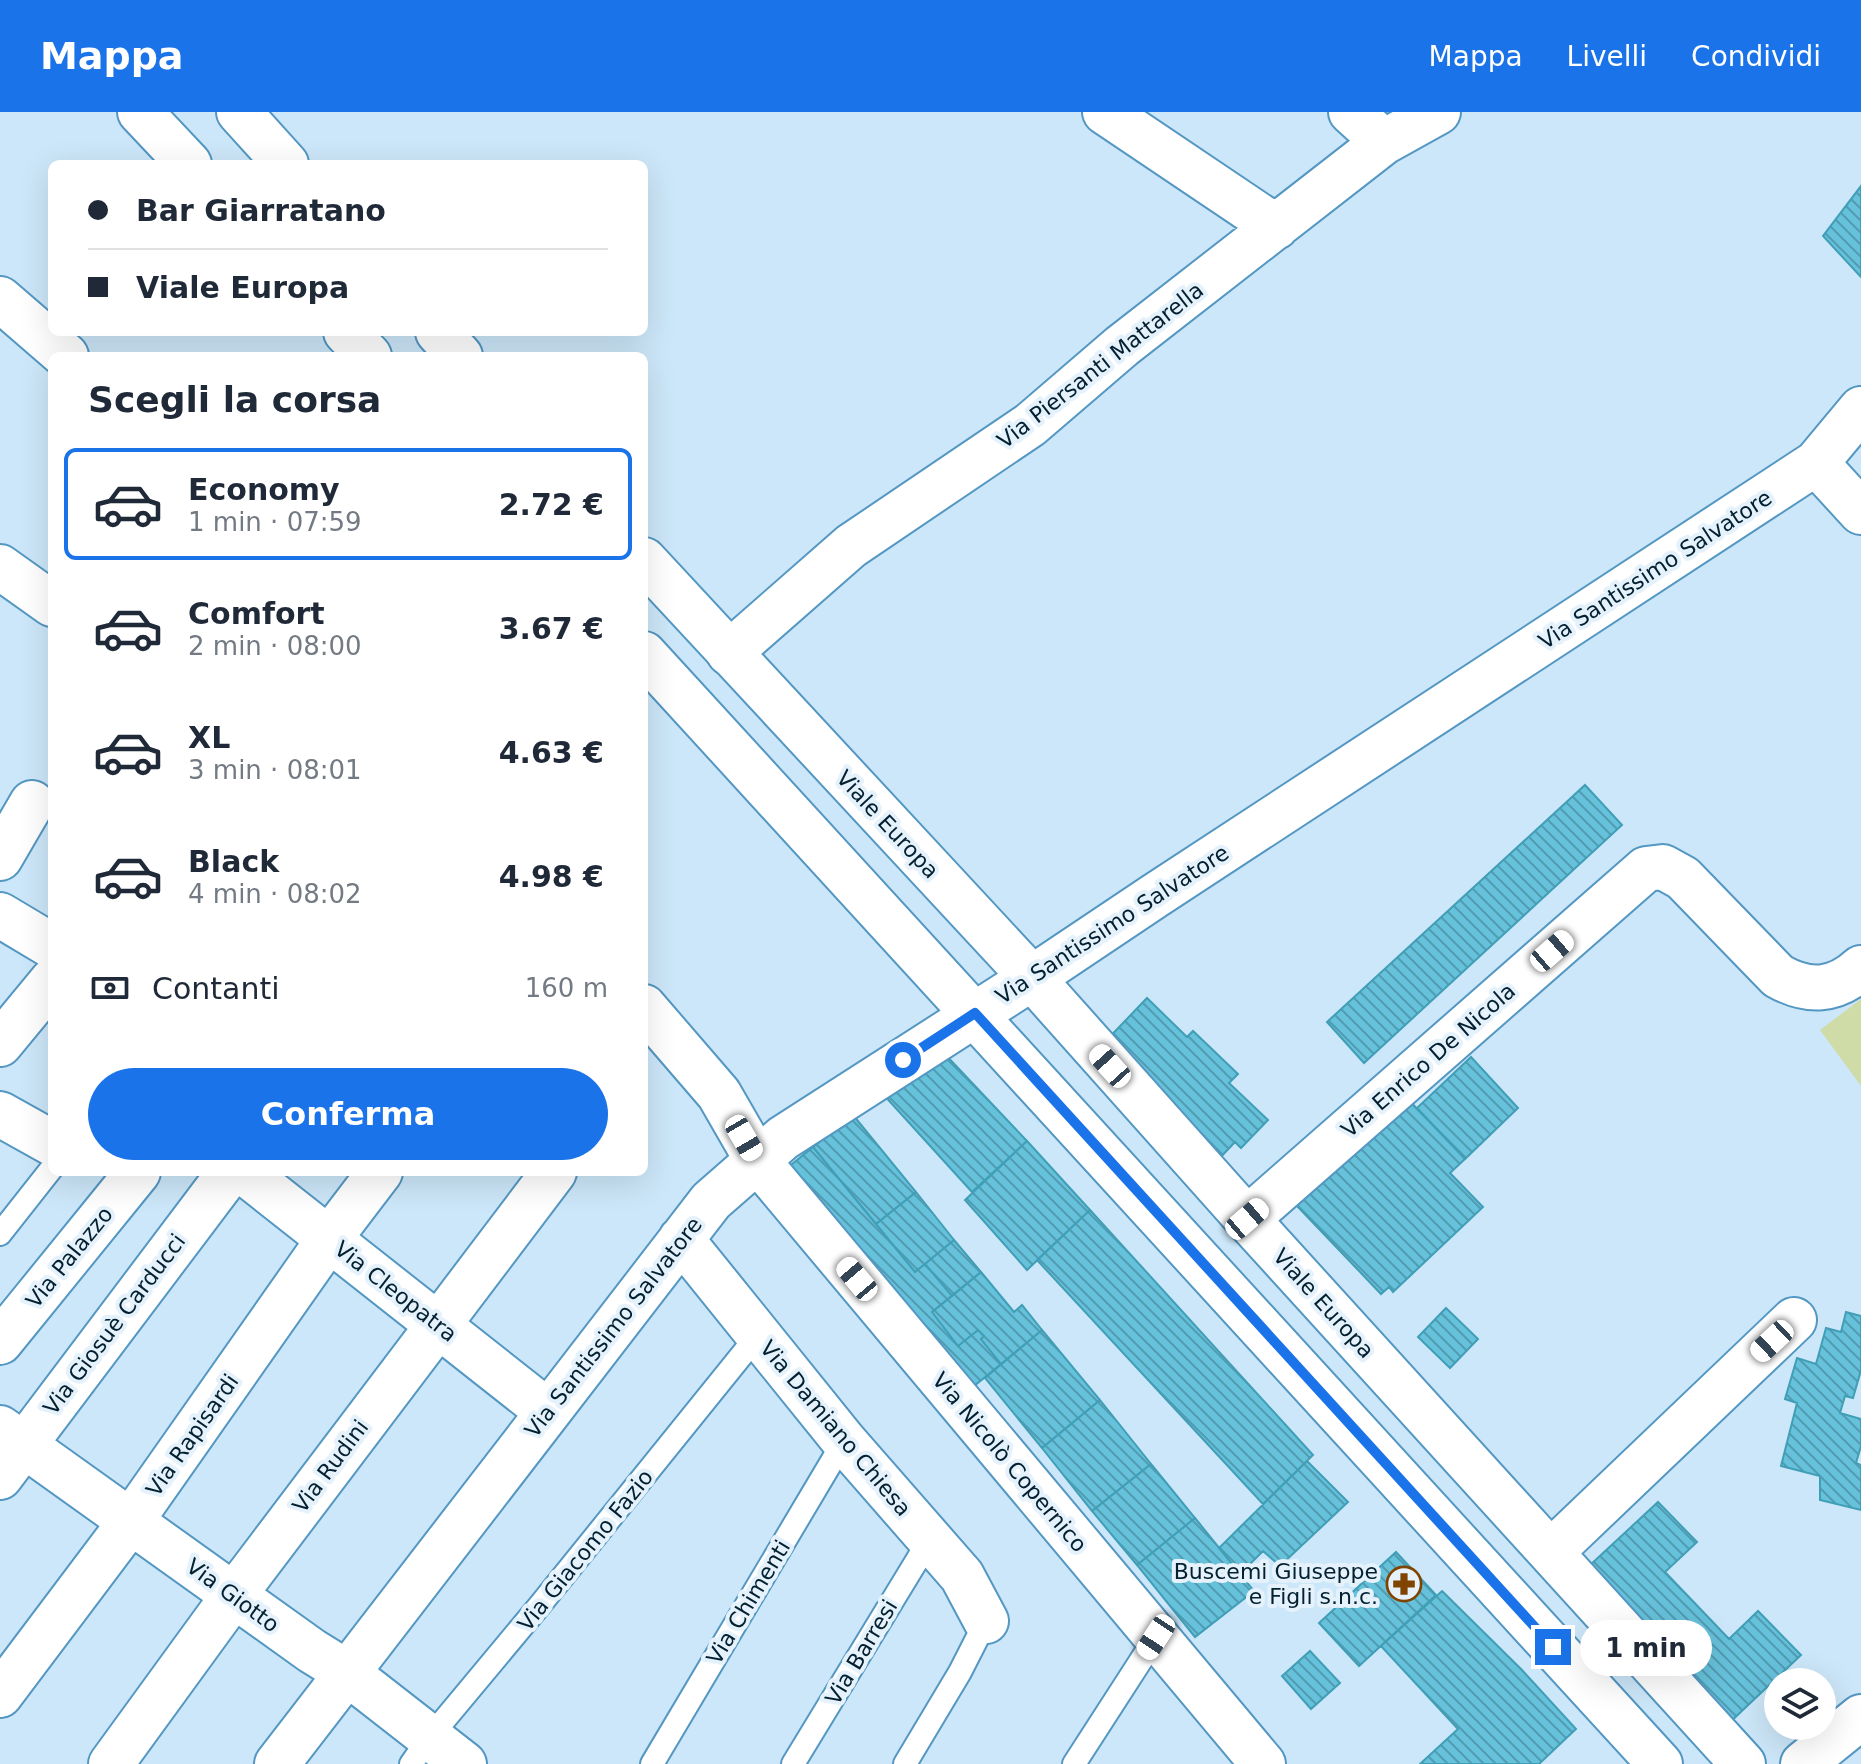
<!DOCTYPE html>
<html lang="it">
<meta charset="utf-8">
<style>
:root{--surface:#fff;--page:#f6f6f7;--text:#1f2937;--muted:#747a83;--line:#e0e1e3;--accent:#1a73e8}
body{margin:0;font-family:"DejaVu Sans",sans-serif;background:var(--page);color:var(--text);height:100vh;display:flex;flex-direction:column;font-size:30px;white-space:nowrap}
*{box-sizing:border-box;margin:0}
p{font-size:26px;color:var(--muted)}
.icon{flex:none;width:44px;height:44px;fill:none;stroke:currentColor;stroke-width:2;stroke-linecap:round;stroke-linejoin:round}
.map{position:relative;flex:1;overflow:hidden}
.drawer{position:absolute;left:48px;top:240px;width:600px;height:824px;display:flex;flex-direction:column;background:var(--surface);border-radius:12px;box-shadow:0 8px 32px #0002}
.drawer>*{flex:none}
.hud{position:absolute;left:48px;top:48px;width:600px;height:176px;border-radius:12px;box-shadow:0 8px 32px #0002;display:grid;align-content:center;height:176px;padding:0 40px;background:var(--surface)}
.fabs{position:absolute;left:1764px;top:1556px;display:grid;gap:16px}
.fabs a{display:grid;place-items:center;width:72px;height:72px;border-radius:50%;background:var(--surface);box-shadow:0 8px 32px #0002;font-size:40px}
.end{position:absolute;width:36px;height:36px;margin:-18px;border:10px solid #1a73e8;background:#fff;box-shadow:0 0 0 4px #fff}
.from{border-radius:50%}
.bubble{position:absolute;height:56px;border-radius:28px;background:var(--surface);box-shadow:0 8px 32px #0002;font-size:26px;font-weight:800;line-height:56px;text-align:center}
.car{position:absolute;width:24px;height:48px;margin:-24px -12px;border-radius:10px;box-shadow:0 0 6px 2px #0007;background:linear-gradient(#fff 24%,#345 0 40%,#fff 0 76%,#345 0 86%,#fff 0)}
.hud b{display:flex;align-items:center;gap:28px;height:76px;font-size:30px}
.hud b+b{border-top:2px solid var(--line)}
.hud i{width:20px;height:20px;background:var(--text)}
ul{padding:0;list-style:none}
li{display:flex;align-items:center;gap:24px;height:112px;margin:0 16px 12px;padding:0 24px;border:4px solid transparent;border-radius:12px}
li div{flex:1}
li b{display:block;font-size:30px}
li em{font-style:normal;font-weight:800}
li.on{border-color:var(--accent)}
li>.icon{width:72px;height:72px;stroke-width:1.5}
h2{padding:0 40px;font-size:36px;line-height:96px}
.pay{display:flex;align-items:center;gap:20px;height:88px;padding:0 40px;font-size:30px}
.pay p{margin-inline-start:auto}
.action{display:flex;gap:16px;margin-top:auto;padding:16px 40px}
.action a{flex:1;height:92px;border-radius:48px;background:var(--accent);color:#fff;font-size:32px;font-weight:800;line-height:92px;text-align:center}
header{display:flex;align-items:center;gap:48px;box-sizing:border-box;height:112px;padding:0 40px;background:var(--accent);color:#fff}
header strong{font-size:38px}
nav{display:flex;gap:44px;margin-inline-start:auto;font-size:28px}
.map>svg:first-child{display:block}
</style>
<header>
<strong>Mappa</strong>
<nav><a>Mappa</a><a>Livelli</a><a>Condividi</a></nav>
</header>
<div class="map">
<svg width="1861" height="1652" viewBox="0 0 1861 1652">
<defs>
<pattern id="building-back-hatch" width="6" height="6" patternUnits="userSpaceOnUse" patternTransform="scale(2)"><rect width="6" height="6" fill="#66c1db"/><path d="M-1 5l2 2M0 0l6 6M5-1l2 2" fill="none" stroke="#529cb2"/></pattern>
</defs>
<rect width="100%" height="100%" fill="#cce7f9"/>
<!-- grass -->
<path fill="#d0dca7" d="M 1861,887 L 1861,974 L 1820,918 Z"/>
<!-- building -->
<path fill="url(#building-back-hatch)" stroke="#409eb7" stroke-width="2" d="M 1861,74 L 1861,165 L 1823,124 Z
M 1585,673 L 1622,713 L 1364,951 L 1327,910 Z
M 1147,886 L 1187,925 L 1193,919 L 1238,962 L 1229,971 L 1268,1008 L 1241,1036 L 1235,1030 L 1216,1050 L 1099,936 Z
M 942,939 L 1027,1029 L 972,1080 L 881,980 Z
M 1471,945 L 1518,996 L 1465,1047 L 1417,996 Z
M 1405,984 L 1465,1047 L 1450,1061 L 1483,1095 L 1393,1180 L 1389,1175 L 1381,1182 L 1297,1094 Z
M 853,1003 L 916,1080 L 876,1112 L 813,1035 Z
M 1027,1029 L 1090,1098 L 1027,1158 L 965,1088 Z
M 813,1035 L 915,1160 L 925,1152 L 952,1184 L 932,1200 L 958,1234 L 978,1218 L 984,1224 L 981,1227 L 1001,1252 L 963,1283 L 780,1062 Z
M 916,1080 L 954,1128 L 915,1160 L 876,1112 Z
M 1090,1098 L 1313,1343 L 1263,1392 L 1037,1148 Z
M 954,1128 L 981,1160 L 952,1184 L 925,1152 Z
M 981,1160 L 1014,1200 L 1022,1193 L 1042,1218 L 1001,1252 L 981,1227 L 984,1224 L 978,1218 L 958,1234 L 932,1200 Z
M 1446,1196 L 1478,1227 L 1450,1256 L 1418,1225 Z
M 1846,1200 L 1861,1204 L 1861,1258 L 1853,1286 L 1845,1284 L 1840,1301 L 1861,1307 L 1861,1334 L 1856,1351 L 1861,1353 L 1861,1398 L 1820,1388 L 1820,1364 L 1781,1354 L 1797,1291 L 1785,1287 L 1797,1246 L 1816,1252 L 1826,1216 L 1841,1220 Z
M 1042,1218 L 1100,1288 L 1042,1336 L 985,1266 Z
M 1100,1288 L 1151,1352 L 1092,1399 L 1042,1336 Z
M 1307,1349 L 1348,1390 L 1280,1454 L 1263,1439 L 1240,1462 L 1219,1436 Z
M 1151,1352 L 1195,1406 L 1137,1453 L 1092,1399 Z
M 1658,1390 L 1697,1430 L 1665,1460 L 1729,1527 L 1758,1499 L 1801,1543 L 1726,1614 L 1589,1454 Z
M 1195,1406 L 1254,1479 L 1195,1525 L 1137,1453 Z
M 1396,1440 L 1436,1483 L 1359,1554 L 1319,1511 Z
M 1442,1479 L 1522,1558 L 1576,1617 L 1539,1652 L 1420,1652 L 1458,1617 L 1381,1534 Z
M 1310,1539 L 1340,1571 L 1311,1597 L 1282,1564 Z"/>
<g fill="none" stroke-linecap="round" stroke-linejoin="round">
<!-- service casing -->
<g stroke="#5397c2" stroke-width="26">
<path id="service" d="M 0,1122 L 52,1056
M 411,1652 L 430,1625 L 540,1493 L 758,1223
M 652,1652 L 844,1329
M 793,1652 L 930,1427
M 905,1652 L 960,1560 L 986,1509
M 1074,1652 L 1156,1525"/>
</g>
<!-- minor casing -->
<g stroke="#5397c2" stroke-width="48">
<path id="minor" d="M 1105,0 L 1276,115
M 1351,0 L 1384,30
M 0,187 L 66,244
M 1816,351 L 1861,400
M 0,455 L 52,492
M 729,541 L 851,434 L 1030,313 L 1122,234 L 1384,30 L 1438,0
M 0,746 L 32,691
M 0,803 L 52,834
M 644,895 L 719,982 L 757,1048 L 1263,1652
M 0,932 L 52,869
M 0,1002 L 52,1031
M 244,1060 L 547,1299
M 1247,1107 L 1646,757 L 1663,755 L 1683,766 L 1778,864 C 1808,881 1835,880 1861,856
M 681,1127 L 844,1329 L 962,1464 L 986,1509
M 0,1230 L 138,1060
M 0,1316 L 312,1539 L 346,1560 L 464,1652
M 0,1365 L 230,1060
M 1551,1440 L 1794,1208
M 0,1583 L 131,1409 L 329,1127 L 380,1060
M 111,1652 L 234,1483 L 554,1060
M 277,1652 L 711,1089 L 783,1026 L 1032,866 L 1156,783 L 1816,351 L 1861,297
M 1803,1652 L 1861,1605"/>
</g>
<!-- tertiary casing -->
<g stroke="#5397c2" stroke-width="48">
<path id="tertiary" d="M 140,0 L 189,52
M 239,0 L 286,52
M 346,220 L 369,244
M 438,220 L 460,244
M 644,448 L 1032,866 L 1247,1107 L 1743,1652
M 644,542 L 1660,1652"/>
</g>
<!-- service -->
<use href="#service" stroke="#fff" stroke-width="22"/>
<!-- minor -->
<use href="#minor" stroke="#fff" stroke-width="44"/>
<!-- tertiary -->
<use href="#tertiary" stroke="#fff" stroke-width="44"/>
</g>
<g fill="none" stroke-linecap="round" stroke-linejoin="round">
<!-- route -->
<path stroke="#1a73e8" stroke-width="10" d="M 903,948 L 975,901 L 1553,1535"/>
</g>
<!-- icons -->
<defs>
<g id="pharmacy-ring" transform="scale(1.8)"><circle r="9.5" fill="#e5f2fb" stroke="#814400" stroke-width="1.5"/><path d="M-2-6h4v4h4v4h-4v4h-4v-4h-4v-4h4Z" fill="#814400"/></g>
</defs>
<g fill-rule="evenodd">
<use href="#pharmacy-ring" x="1404" y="1472"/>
</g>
<g text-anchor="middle" stroke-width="8" stroke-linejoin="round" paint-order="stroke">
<!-- street labels -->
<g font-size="22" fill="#032031" stroke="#e5f2fb">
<text transform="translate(1100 253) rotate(-38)" y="8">Via Piersanti Mattarella</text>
<text transform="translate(1655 457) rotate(-33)" y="8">Via Santissimo Salvatore</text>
<text transform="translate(888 712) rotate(47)" y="8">Viale Europa</text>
<text transform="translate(1112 812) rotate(-33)" y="8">Via Santissimo Salvatore</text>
<text transform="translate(1428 948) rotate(-41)" y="8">Via Enrico De Nicola</text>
<text transform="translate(69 1145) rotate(-51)" y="8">Via Palazzo</text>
<text transform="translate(396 1179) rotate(38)" y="8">Via Cleopatra</text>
<text transform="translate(1324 1191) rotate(48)" y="8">Viale Europa</text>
<text transform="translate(114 1212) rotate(-53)" y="8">Via Giosuè Carducci</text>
<text transform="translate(613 1215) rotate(-52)" y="8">Via Santissimo Salvatore</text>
<text transform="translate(836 1316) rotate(50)" y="8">Via Damiano Chiesa</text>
<text transform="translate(192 1323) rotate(-55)" y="8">Via Rapisardi</text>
<text transform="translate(1010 1350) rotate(50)" y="8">Via Nicolò Copernico</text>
<text transform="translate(330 1354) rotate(-53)" y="8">Via Rudini</text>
<text transform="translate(585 1438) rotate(-51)" y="8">Via Giacomo Fazio</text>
<text transform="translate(233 1483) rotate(36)" y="8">Via Giotto</text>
<text transform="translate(748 1490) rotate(-59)" y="8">Via Chimenti</text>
<text transform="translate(861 1540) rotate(-59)" y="8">Via Barresi</text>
</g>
<!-- poi labels -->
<g font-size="22" fill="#032031" stroke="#e5f2fb" text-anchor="end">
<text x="1378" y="1467">Buscemi Giuseppe<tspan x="1378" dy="25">e Figli s.n.c.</tspan></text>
</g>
</g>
</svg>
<div class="fabs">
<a><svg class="icon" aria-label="layers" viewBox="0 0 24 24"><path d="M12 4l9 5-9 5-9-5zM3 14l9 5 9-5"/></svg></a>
</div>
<i class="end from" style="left:903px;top:948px"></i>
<i class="end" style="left:1553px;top:1535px"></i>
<div class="bubble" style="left:1580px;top:1508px;width:132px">1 min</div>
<i class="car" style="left:1552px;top:839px;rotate:49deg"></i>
<i class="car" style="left:1110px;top:954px;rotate:318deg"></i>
<i class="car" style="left:744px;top:1026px;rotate:150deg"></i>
<i class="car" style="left:1247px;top:1107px;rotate:49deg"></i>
<i class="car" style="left:857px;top:1167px;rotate:320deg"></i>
<i class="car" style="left:1772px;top:1229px;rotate:227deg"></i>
<i class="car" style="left:1156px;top:1525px;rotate:213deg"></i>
<div class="hud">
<b><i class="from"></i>Bar Giarratano</b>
<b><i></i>Viale Europa</b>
</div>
<section class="drawer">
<h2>Scegli la corsa</h2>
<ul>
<li class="on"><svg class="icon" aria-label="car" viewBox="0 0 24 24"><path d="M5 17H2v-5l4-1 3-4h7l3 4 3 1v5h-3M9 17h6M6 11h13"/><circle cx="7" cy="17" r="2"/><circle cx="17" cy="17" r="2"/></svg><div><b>Economy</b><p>1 min · 07:59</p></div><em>2.72 €</em></li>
<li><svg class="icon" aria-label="car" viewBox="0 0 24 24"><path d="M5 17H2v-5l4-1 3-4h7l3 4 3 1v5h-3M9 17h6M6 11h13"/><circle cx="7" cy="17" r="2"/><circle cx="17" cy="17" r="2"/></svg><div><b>Comfort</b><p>2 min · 08:00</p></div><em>3.67 €</em></li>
<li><svg class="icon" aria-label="car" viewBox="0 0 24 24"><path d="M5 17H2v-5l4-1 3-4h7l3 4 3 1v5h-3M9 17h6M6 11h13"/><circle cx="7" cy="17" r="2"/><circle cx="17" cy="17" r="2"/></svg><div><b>XL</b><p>3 min · 08:01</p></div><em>4.63 €</em></li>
<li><svg class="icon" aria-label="car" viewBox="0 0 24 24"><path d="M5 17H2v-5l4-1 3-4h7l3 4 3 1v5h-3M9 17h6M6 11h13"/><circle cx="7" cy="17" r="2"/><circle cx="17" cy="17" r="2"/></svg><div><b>Black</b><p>4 min · 08:02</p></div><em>4.98 €</em></li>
</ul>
<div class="pay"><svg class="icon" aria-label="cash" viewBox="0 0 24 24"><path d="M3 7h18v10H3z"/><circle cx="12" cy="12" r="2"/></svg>Contanti<p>160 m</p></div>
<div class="action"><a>Conferma</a></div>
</section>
</div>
